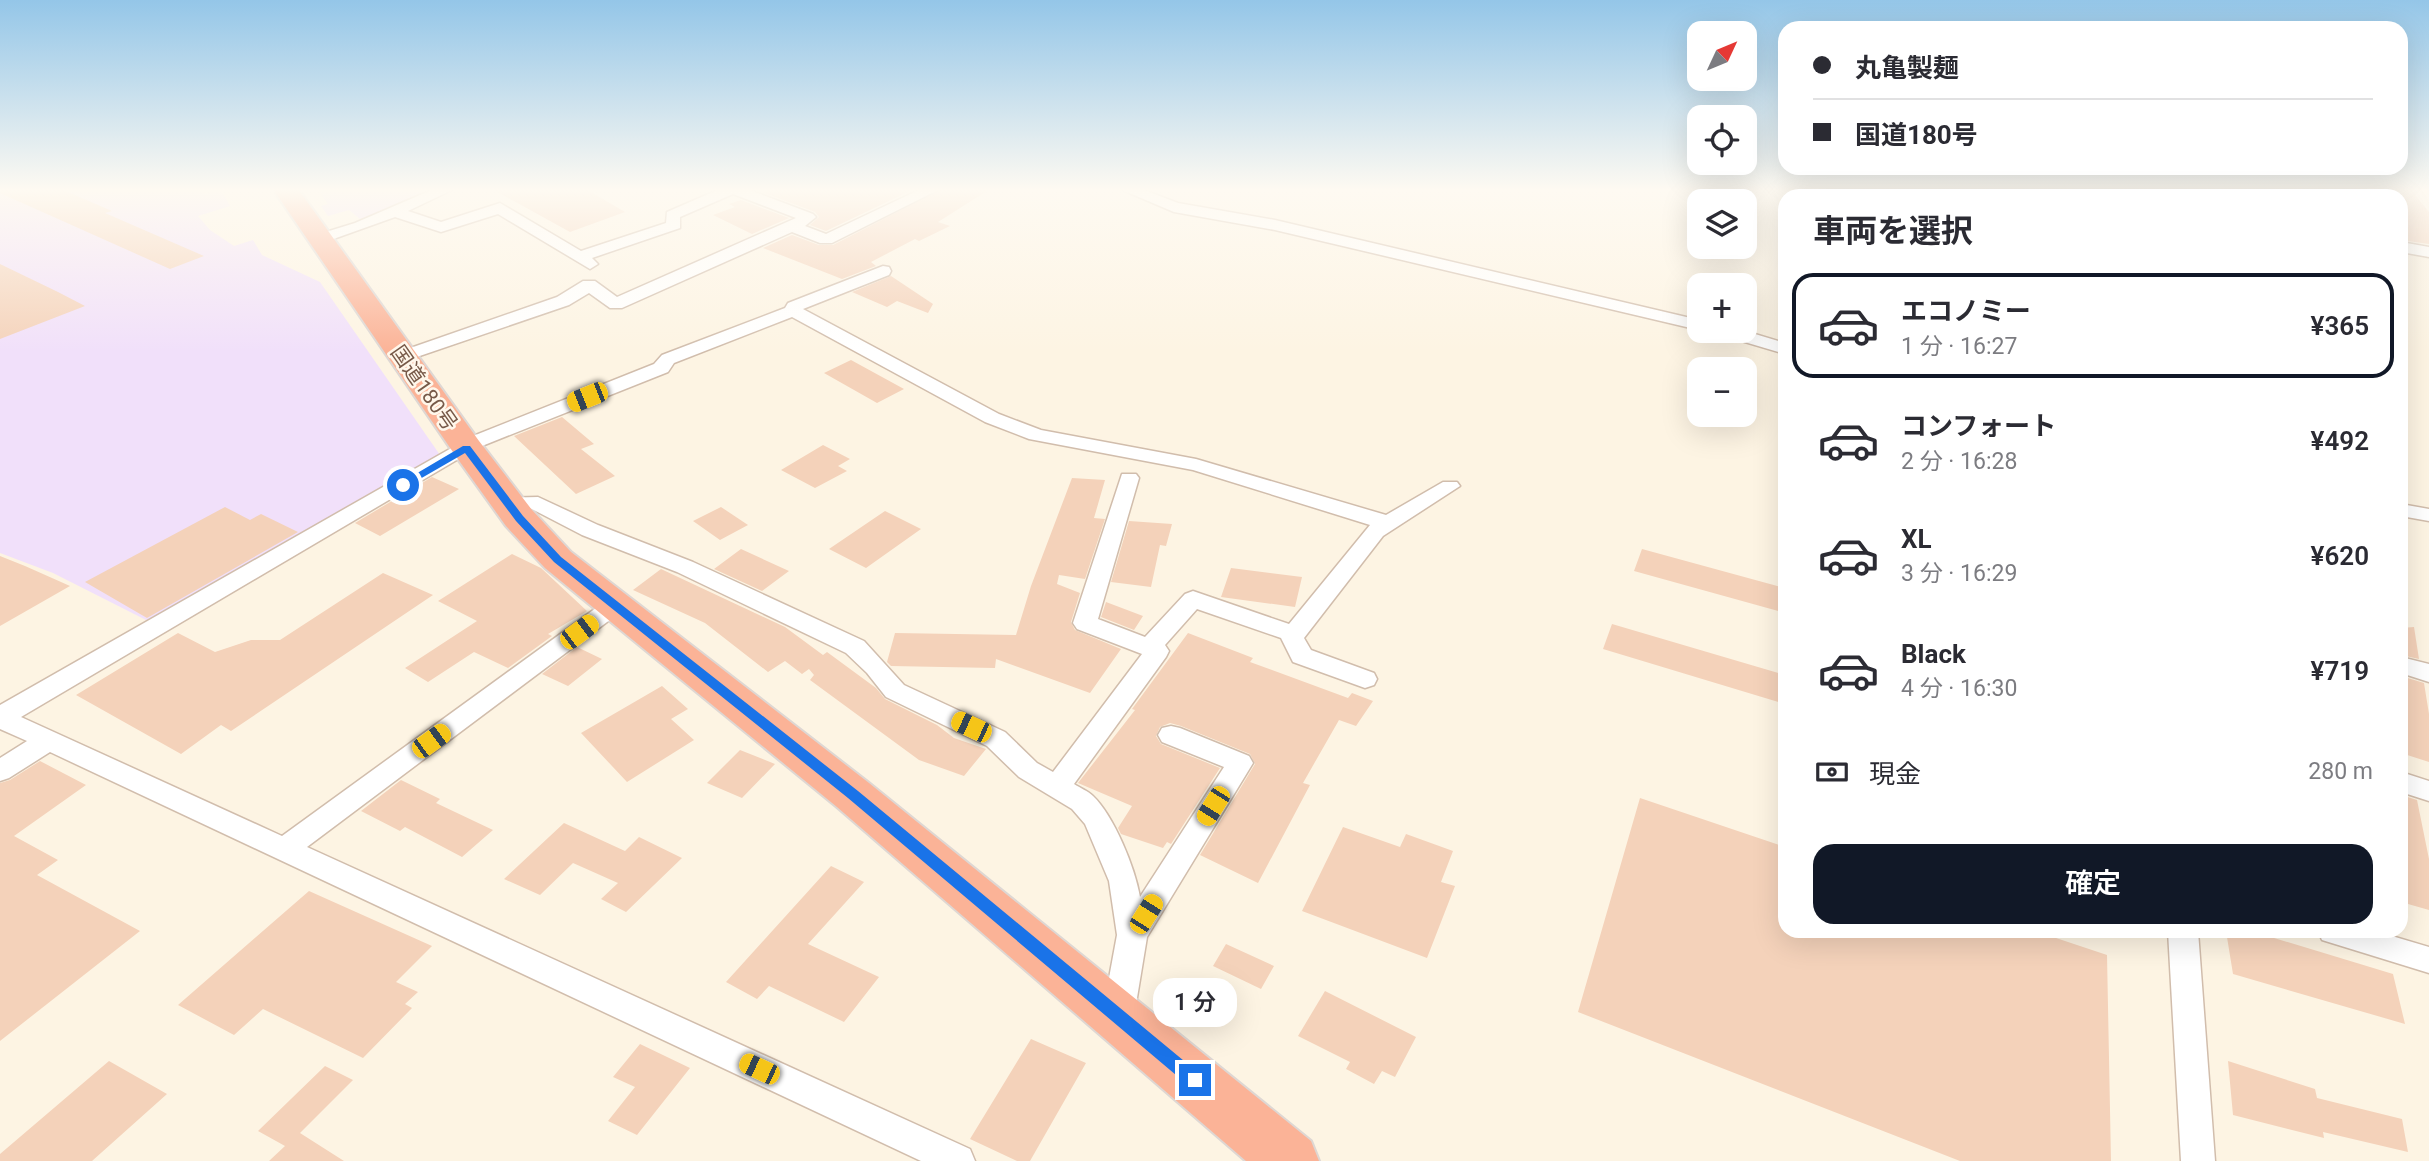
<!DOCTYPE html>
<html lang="ja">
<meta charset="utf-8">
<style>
:root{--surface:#fff;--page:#f2f2f3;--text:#2b2b33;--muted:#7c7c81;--line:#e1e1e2;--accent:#111827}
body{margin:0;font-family:Roboto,"Noto Sans JP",sans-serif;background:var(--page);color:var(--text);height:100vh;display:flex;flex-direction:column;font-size:26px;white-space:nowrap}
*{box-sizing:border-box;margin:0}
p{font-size:23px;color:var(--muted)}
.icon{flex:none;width:38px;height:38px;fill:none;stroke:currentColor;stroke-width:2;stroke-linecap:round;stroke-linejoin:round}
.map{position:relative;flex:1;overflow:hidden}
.drawer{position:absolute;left:1778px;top:189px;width:630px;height:749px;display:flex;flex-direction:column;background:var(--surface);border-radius:21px;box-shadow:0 7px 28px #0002}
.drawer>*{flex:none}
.guide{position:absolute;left:1778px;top:21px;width:630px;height:154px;border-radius:21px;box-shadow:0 7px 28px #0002;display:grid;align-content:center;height:154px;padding:0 35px;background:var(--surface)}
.needle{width:46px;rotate:46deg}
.buttons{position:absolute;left:1687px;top:21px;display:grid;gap:14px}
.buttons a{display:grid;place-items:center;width:70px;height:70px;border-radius:14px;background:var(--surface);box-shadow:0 7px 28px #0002;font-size:35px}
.end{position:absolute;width:32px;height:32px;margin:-16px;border:9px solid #1a73e8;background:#fff;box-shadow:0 0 0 4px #fff}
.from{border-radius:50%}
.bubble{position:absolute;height:49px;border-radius:21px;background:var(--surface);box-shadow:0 7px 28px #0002;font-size:23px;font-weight:600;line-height:49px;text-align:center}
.car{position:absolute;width:21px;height:42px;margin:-21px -10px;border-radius:9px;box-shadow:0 0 5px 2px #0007;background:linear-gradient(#f5c518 24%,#345 0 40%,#f5c518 0 76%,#345 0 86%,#f5c518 0)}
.guide b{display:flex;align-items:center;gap:24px;height:66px;font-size:26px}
.guide b+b{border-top:2px solid var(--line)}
.guide i{width:18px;height:18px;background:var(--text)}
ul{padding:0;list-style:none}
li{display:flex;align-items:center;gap:21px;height:105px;margin:0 14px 10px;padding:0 21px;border:4px solid transparent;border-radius:21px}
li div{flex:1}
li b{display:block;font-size:26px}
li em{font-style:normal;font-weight:600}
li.selected{border-color:var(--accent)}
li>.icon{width:63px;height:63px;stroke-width:1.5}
h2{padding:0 35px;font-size:32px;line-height:84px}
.pay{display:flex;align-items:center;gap:18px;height:77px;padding:0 35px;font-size:26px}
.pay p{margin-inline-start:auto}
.primary-button{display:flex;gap:14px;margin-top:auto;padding:14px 35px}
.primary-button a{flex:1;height:80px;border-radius:21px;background:var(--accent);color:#fff;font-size:28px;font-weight:600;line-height:80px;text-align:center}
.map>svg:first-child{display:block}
</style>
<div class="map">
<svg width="2429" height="1161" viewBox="0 0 2429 1161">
<rect width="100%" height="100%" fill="#fdf4e3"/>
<!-- education -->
<path fill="#f1e0fa" d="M 21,189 L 202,189 L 204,194 L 221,190 L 230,206 L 198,216 L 210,230 L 234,246 L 253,240 L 262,255 L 320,282 L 440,455 L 150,622 L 53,573 L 0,553 L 0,192 Z
M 317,189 L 440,189 L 392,209 L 360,219 L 349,210 L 328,216 L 321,206 L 328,204 Z"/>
<!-- building -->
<path fill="#f4d2ba" d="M 0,189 L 61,189 L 112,211 L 105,213 L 204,256 L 170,269 L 0,193 Z
M 492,189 L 586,189 L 625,212 L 570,232 Z
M 769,189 L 914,189 L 826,231 L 810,225 L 819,217 L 815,212 L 762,192 Z
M 942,189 L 990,189 L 938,222 L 950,226 L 919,241 L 915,239 L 871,262 L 876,266 L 842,279 L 763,248 L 792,235 L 819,245 L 833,245 Z
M 2401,189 L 2410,189 L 2429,212 L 2429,244 L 2401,240 Z
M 741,200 L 789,218 L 752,234 L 713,215 L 735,207 L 729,204 Z
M 0,264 L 58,292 L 85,306 L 0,339 Z
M 891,276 L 933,304 L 928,313 L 897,301 L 887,307 L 852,292 Z
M 851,360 L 904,389 L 877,403 L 824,373 Z
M 562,417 L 594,444 L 581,449 L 615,476 L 576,494 L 514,436 Z
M 823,445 L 850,459 L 838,466 L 847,471 L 815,488 L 781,470 Z
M 432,477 L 459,489 L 380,536 L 355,523 Z
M 1072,478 L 1105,480 L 1094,518 L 1105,519 L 1085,579 L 1059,575 L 1057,584 L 1080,593 L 1071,622 L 1075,630 L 1121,649 L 1090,693 L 996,659 L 995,668 L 891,666 L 887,662 L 895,633 L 1016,635 L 1031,586 Z
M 225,507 L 250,520 L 261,514 L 298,532 L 147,618 L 85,582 Z
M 721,507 L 748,525 L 720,540 L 693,521 Z
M 885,511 L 921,529 L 866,568 L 829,549 Z
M 1129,521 L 1172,524 L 1166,546 L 1160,545 L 1151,587 L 1111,582 Z
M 741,549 L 789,571 L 762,591 L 714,569 Z
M 1642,549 L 1785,588 L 1785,613 L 1634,571 Z
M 512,554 L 541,568 L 587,611 L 548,634 L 552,636 L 508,668 L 474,652 L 428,682 L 405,668 L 477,621 L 438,601 Z
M 0,556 L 25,566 L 70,586 L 0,626 Z
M 1231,568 L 1302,577 L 1295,607 L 1221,597 Z
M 661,569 L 785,627 L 823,655 L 827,652 L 876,688 L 885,699 L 937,725 L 954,738 L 986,749 L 964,776 L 919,760 L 810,680 L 814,675 L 809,669 L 802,674 L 785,661 L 768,672 L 705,623 L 633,590 Z
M 383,573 L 433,595 L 231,731 L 221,725 L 181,754 L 76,695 L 178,633 L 215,652 L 251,640 L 280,640 Z
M 1106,602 L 1143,616 L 1134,630 L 1101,617 Z
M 1612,624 L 1785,675 L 1785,704 L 1603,649 Z
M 2414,627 L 2419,659 L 2401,655 L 2401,628 Z
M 1188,633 L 1253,658 L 1250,662 L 1348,698 L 1352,693 L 1373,701 L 1356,726 L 1339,720 L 1303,783 L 1310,785 L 1258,883 L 1200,855 L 1255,764 L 1250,754 L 1181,726 L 1170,723 L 1160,727 L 1156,736 L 1161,744 L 1220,768 L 1171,844 L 1167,842 L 1163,848 L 1121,834 L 1118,828 L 1132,806 L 1078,783 L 1135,710 L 1132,709 Z
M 577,647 L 602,659 L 568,686 L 542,674 Z
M 2401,676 L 2424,683 L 2429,714 L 2429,762 L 2401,753 Z
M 662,686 L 688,709 L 671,719 L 694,740 L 627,782 L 581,733 Z
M 740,750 L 775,764 L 742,798 L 707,783 Z
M 40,761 L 86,785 L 14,836 L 58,860 L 37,875 L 140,931 L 0,1041 L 0,783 L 10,780 Z
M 401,780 L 440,799 L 436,803 L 493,830 L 462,857 L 405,827 L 400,831 L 361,811 Z
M 2401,795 L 2417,800 L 2429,859 L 2429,910 L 2401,902 Z
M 1640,798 L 1785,847 L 1785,931 L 2035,931 L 2107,955 L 2111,1161 L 1960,1161 L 1578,1012 Z
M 564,823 L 625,851 L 639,837 L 682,858 L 626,912 L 601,899 L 618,883 L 573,863 L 540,895 L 504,879 Z
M 1343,827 L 1400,847 L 1406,834 L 1453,851 L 1441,882 L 1455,886 L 1427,958 L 1302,911 Z
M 831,866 L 864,882 L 808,944 L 879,977 L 844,1022 L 769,986 L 757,999 L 726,982 Z
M 309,891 L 432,946 L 396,982 L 418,992 L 405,1004 L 412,1008 L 363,1058 L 263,1009 L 234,1035 L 178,1005 Z
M 2226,931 L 2251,931 L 2393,974 L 2405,1024 L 2233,974 Z
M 1226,944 L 1274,966 L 1261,989 L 1213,966 Z
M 1325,991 L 1416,1037 L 1395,1077 L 1382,1071 L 1374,1084 L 1346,1069 L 1350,1062 L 1298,1036 Z
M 1031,1039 L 1086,1063 L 1030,1161 L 1017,1161 L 970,1139 Z
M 640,1044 L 690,1068 L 637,1135 L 608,1121 L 635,1087 L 613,1077 Z
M 109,1061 L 167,1094 L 92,1161 L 0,1161 L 0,1154 Z
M 2228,1061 L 2315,1089 L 2317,1098 L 2402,1119 L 2408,1152 L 2323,1132 L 2324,1138 L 2233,1115 Z
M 325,1066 L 353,1080 L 300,1133 L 344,1161 L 269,1161 L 285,1146 L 258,1131 Z"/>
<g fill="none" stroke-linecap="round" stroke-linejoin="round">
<!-- street casing -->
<g stroke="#d1bdac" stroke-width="3">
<path id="street" d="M 434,189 L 454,189 L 408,211 L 441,222 L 500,203 L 581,251 L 666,223 L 667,212 L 720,189 L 747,189 L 813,214 L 816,217 L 805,226 L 826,234 L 921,189 L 940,189 L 832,243 L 820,243 L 792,232 L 622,308 L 610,308 L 589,293 L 569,305 L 402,362 L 396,361 L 393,357 L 396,353 L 557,297 L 583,281 L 595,281 L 617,297 L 796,218 L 733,194 L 680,217 L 680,228 L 592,258 L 598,264 L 590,269 L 498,214 L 441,232 L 395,217 L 325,242 L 313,242 L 311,239 L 313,236 L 355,223 Z
M 1120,189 L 1141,189 L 1178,203 L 1275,220 L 1699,320 L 1699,330 L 1275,230 L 1174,212 Z
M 2066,189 L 2095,189 L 2111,193 L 2114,196 L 2085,196 Z
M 2401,242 L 2429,247 L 2429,257 L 2401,252 Z
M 883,266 L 889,267 L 891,271 L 889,275 L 803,309 L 999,414 L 1041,430 L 1196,459 L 1386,515 L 1443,482 L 1457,482 L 1460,486 L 1383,536 L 1304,638 L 1311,650 L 1374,673 L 1377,679 L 1374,685 L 1365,688 L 1293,662 L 1281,638 L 1197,609 L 1165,645 L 1169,651 L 1166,657 L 1074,784 C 1080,788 1088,791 1093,796 C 1114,816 1135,868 1140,897 L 1224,767 L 1162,742 L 1158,735 L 1162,728 L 1171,726 L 1180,728 L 1249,756 L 1253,763 L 1147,937 L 1134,1016 L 1129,1026 L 1118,1030 L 1107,1026 L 1102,1016 L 1117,935 L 1109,881 L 1085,824 L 1072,809 L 1019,777 L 987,746 L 886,697 L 867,673 L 846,653 L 677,572 L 582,535 L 528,507 L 500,506 L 496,502 L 500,498 L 538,497 L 598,525 L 693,562 L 864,641 L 904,685 L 1005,732 L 1037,763 L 1053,772 L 1142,654 L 1077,629 L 1073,623 L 1122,474 L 1136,474 L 1139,478 L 1098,619 L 1145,637 L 1185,594 L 1193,591 L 1289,624 L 1370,525 L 1193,470 L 1029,439 L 985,422 L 792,317 L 674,363 L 668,372 L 477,448 L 21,717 L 282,836 L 607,600 L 615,597 L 623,600 L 627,605 L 623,610 L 307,847 L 970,1149 L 975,1161 L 921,1161 L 50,752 L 9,778 L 0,781 L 0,758 L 27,741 L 0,729 L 0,705 L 455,446 L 458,442 L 654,364 L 662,355 L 785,308 L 788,303 Z
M 1718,331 L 1745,331 L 1785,343 L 1785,354 L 1721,335 Z
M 2401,504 L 2429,509 L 2429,521 L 2401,516 Z
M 2401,657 L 2429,664 L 2429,682 L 2401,673 Z
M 2401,772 L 2429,781 L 2429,801 L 2401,792 Z
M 2168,931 L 2198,931 L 2215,1161 L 2181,1161 Z
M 2318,931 L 2375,931 L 2429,947 L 2429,973 L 2322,940 Z"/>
</g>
<!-- highway casing -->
<g stroke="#ded7d3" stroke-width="4">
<path id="highway" d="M 273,189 L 298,189 L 479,441 L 532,510 L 571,552 L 869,783 L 1311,1141 L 1319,1161 L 1246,1161 L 837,807 L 545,568 L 506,526 L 455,455 Z"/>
</g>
<!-- street -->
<use href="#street" fill="#fff" fill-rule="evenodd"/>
<!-- highway -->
<use href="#highway" fill="#fbb397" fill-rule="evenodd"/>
</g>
<!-- sky -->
<linearGradient id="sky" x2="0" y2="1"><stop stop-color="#94c6e8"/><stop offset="0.54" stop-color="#fefaf2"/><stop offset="1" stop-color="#fefaf2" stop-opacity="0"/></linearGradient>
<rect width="2429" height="352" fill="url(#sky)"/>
<!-- route -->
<path fill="#1a73e8" d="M 463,446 L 470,446 L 523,516 L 561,557 L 858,791 L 1201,1075 L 1203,1080 L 1201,1086 L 1195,1088 L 1189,1086 L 848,798 L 554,562 L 516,521 L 465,453 L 406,487 L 397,485 Z"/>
<g text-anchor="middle" stroke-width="5" stroke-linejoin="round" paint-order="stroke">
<!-- street labels -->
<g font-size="21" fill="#775948" stroke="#fff7eb">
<text transform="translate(424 388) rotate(55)" y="7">国道180号</text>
</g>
</g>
</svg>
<div class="buttons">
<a><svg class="needle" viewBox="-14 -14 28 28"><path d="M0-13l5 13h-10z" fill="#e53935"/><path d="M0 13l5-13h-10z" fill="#7c7c81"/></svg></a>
<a><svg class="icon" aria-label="locate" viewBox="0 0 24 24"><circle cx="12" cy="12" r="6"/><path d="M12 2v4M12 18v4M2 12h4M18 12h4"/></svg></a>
<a><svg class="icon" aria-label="layers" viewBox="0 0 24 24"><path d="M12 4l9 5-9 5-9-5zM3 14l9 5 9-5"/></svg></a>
<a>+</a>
<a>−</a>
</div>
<i class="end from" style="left:403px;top:485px"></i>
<i class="end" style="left:1195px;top:1080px"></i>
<div class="bubble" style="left:1153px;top:978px;width:84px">1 分</div>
<i class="car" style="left:587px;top:397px;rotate:248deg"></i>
<i class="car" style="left:579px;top:632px;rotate:53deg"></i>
<i class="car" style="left:971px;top:727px;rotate:295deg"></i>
<i class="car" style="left:431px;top:741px;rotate:54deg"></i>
<i class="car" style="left:1213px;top:806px;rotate:212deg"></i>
<i class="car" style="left:1146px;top:914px;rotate:32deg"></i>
<i class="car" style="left:759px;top:1069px;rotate:295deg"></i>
<div class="guide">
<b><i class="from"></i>丸亀製麺</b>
<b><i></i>国道180号</b>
</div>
<section class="drawer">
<h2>車両を選択</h2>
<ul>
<li class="selected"><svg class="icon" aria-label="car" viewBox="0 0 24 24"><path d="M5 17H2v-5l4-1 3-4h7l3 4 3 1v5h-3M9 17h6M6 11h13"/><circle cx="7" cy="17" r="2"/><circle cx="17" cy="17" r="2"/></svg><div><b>エコノミー</b><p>1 分 · 16:27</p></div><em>¥365</em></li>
<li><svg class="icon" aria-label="car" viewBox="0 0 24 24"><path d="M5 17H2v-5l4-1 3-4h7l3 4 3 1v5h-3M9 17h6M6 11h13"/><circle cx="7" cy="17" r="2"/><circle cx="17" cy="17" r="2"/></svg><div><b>コンフォート</b><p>2 分 · 16:28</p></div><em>¥492</em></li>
<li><svg class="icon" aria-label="car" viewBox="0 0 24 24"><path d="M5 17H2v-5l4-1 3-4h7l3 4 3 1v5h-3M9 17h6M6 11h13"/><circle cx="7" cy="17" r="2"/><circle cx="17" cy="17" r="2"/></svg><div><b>XL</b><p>3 分 · 16:29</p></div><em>¥620</em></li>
<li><svg class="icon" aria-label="car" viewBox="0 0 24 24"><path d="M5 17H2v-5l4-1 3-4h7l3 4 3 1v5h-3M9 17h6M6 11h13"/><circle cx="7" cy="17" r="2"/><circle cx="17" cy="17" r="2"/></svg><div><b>Black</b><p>4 分 · 16:30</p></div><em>¥719</em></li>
</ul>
<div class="pay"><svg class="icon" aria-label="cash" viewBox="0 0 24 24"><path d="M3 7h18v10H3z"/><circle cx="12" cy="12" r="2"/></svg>現金<p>280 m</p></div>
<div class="primary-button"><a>確定</a></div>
</section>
</div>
